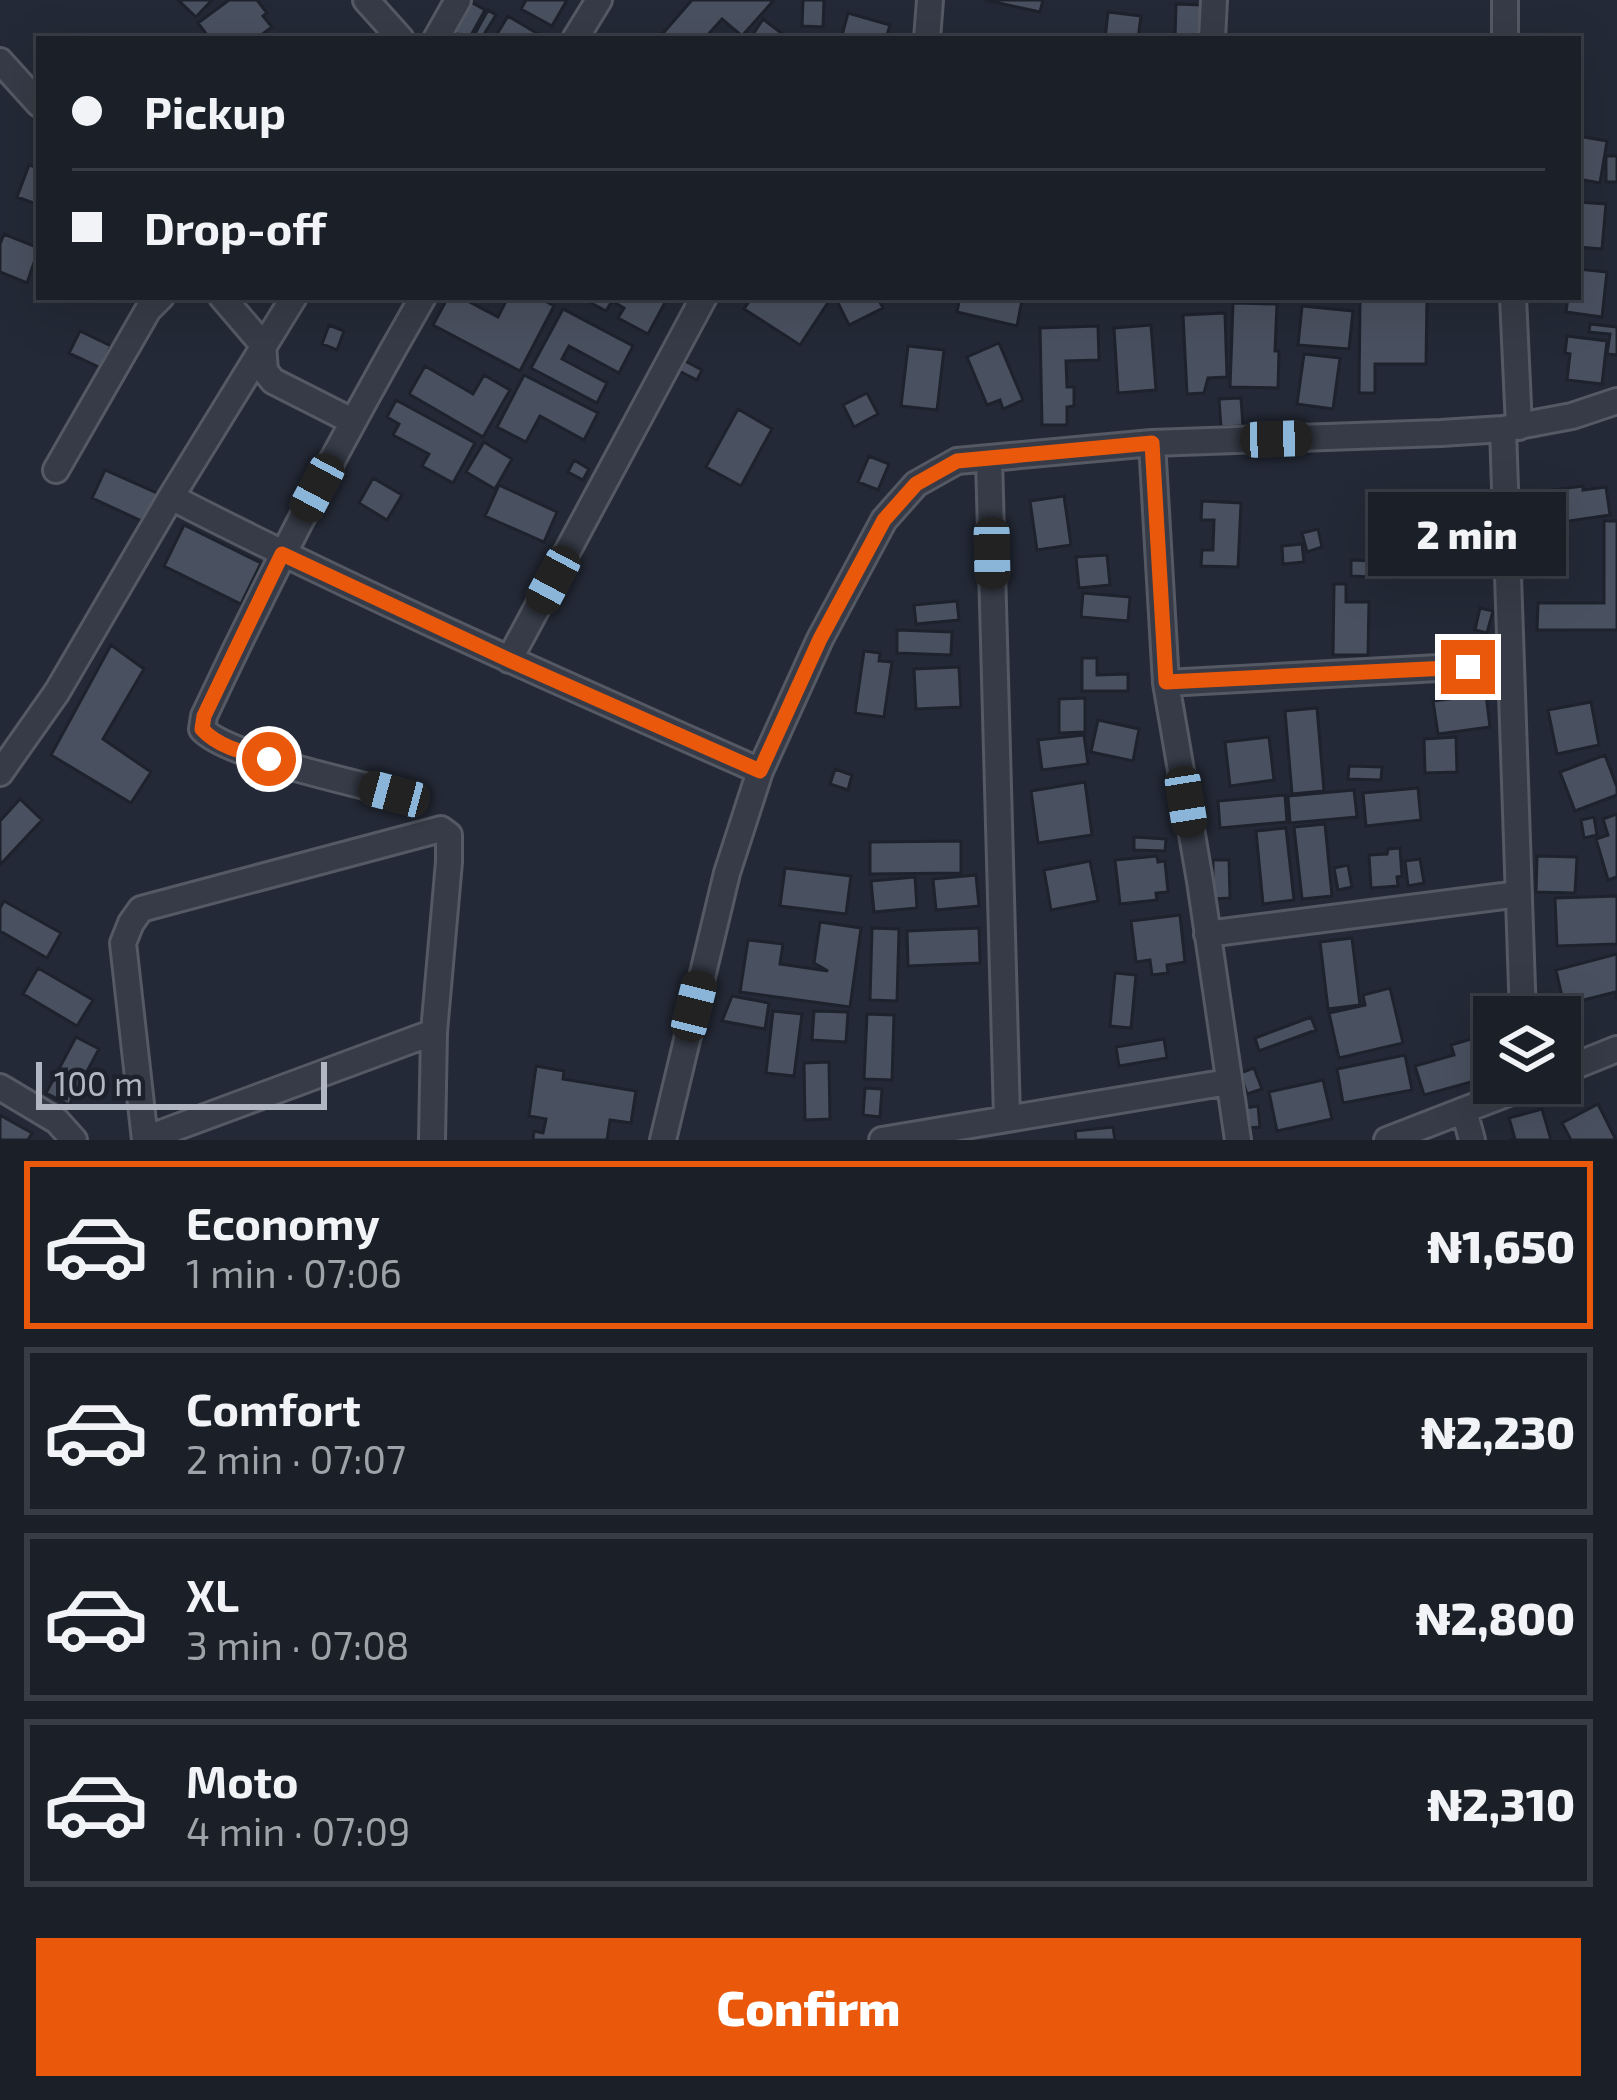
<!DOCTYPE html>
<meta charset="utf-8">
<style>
:root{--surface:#1a1f28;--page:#272c34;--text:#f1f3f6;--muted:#9fa2a8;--line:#383d45;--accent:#ea580c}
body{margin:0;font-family:"Exo 2",sans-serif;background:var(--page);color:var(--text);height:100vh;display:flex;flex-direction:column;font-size:45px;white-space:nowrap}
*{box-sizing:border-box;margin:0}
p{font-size:39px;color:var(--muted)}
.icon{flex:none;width:66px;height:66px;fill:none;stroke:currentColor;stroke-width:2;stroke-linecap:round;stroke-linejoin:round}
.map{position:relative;height:1140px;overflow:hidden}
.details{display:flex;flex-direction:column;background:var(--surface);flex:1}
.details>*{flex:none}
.banner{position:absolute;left:36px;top:36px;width:1545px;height:264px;border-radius:0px;box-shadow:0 12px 48px #0002,0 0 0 3px var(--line);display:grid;align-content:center;height:264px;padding:0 36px;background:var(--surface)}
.buttons{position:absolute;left:1473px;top:996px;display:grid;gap:24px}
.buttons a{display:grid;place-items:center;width:108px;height:108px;border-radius:0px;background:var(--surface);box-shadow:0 12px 48px #0002,0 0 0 3px var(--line);font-size:60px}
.scale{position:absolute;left:36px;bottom:30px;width:291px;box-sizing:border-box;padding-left:12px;border:6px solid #b1b6c3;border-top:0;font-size:33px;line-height:42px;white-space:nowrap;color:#b1b6c3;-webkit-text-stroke:9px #1c212b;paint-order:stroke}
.end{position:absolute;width:54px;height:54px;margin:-27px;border:15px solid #ea580c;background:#fff;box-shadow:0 0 0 6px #fff}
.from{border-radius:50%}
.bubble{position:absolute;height:84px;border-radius:0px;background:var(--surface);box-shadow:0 12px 48px #0002,0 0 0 3px var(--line);font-size:39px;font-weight:800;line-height:84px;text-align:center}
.car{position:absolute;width:36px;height:72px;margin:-36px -18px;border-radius:15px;box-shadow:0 0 9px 3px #0007;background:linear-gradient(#222 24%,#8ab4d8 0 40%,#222 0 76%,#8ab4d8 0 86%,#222 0)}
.banner b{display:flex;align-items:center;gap:42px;height:114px;font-size:45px}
.banner b+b{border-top:3px solid var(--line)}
.banner i{width:30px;height:30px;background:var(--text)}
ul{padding:21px 0 0;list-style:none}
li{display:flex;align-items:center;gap:36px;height:168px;margin:0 24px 18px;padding:0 12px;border:6px solid var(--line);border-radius:0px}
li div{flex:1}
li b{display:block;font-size:45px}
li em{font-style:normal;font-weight:800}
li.active{border-color:var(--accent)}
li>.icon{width:108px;height:108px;stroke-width:1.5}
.button{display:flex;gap:24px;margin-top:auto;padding:24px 36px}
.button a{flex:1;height:138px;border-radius:0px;background:var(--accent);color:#fff;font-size:48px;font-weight:800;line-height:138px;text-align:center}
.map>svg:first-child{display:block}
</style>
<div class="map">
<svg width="1617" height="1140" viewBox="0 0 1617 1140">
<rect width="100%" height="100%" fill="#232936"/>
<!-- building -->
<path fill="#49505f" stroke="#1e222d" stroke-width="3" d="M 178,0 L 212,0 L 196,17 Z
M 229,0 L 257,0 L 267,13 L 263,16 L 272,27 L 256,39 L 251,39 L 248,35 L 243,39 L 210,39 L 198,23 Z
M 526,0 L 567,0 L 552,26 L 521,9 Z
M 692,0 L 772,0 L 773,1 L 742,36 L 722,19 L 704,39 L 658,39 Z
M 803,0 L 824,0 L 823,27 L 802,26 Z
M 985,0 L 1043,0 L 1040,12 Z
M 471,2 L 485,10 L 469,39 L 466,39 L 454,32 Z
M 1176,4 L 1201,5 L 1200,39 L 1175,39 Z
M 488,10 L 496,15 L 481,39 L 472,39 Z
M 1108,12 L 1141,16 L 1138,39 L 1105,39 Z
M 848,13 L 890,25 L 886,39 L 841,39 Z
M 508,16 L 540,35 L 538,39 L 494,39 Z
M 763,19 L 789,39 L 750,39 Z
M 1578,136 L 1607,141 L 1600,183 L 1578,179 Z
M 1606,156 L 1617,156 L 1617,182 L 1606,182 Z
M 29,165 L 39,168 L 39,205 L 17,197 Z
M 1578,202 L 1606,204 L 1602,249 L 1578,247 Z
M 4,234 L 39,248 L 27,283 L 0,272 L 0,244 Z
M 1578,269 L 1607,272 L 1602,317 L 1566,312 L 1568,297 L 1578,297 Z
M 448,297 L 460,297 L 498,317 L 508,297 L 538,297 L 554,306 L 520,371 L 433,325 Z
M 580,297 L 668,297 L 648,334 L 618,318 L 624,308 L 612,301 L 606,311 Z
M 752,297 L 823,297 L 829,301 L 800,345 L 744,309 Z
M 835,297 L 877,297 L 883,308 L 849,325 Z
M 960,297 L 1009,297 L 1022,300 L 1017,326 L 957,312 Z
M 1360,297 L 1427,297 L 1426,364 L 1375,364 L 1375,393 L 1359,393 Z
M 1233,303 L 1277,304 L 1275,351 L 1279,351 L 1278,388 L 1230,387 Z
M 1302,306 L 1353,311 L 1349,349 L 1298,345 Z
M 563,309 L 633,346 L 619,373 L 569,346 L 562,359 L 607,383 L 597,403 L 531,368 Z
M 1225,313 L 1227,377 L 1208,378 L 1204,393 L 1187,394 L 1183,315 Z
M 1590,324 L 1617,327 L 1617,355 L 1607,354 L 1610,334 L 1589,332 Z
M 329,325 L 344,331 L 337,350 L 322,344 Z
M 1151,325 L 1156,390 L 1118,393 L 1114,328 Z
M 1098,326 L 1099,360 L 1066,361 L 1067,387 L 1074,387 L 1074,406 L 1067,407 L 1067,425 L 1042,425 L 1040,328 Z
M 80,331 L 111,346 L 101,368 L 69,353 Z
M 1567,336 L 1607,341 L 1602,384 L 1567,380 L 1570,354 L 1565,353 Z
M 999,343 L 1023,400 L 1003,409 L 1000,400 L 987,405 L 967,357 Z
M 908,346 L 944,350 L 937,410 L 901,406 Z
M 1304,354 L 1340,358 L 1333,409 L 1297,404 Z
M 685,361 L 702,370 L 697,380 L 679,371 Z
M 425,366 L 473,394 L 484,375 L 510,390 L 483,437 L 409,394 Z
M 524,375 L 598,413 L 584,440 L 540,416 L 526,442 L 497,427 Z
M 867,393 L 878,414 L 854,427 L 843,405 Z
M 1241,398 L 1243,426 L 1221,427 L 1219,399 Z
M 396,400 L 475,443 L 453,483 L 422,466 L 429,454 L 393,435 L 399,424 L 387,417 Z
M 738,409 L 772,429 L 741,486 L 706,467 Z
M 484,442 L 512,459 L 495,489 L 466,472 Z
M 869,456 L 889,464 L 878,490 L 858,482 Z
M 574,460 L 589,469 L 583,480 L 568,472 Z
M 105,470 L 159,494 L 146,523 L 92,498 Z
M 373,478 L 402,495 L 387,520 L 359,503 Z
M 499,485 L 557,512 L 544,542 L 485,516 Z
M 1583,486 L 1583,490 L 1606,487 L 1610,515 L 1556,523 L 1552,490 Z
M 1064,496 L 1071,545 L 1037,550 L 1030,501 Z
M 1202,501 L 1241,503 L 1238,567 L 1201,566 L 1202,550 L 1213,550 L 1214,520 L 1201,520 Z
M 1604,521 L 1617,521 L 1617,630 L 1537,630 L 1538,603 L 1604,603 Z
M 184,525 L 261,563 L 241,604 L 164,566 Z
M 1318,529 L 1322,547 L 1307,552 L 1302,533 Z
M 1302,544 L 1304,562 L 1283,564 L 1282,546 Z
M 1107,555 L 1110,585 L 1079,588 L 1076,557 Z
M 1351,560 L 1374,561 L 1374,577 L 1351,576 Z
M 1334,584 L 1346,584 L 1346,602 L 1369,602 L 1368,655 L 1333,655 Z
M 1083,593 L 1130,597 L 1128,621 L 1081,617 Z
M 957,601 L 959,620 L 916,624 L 914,605 Z
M 1480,608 L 1493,611 L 1487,633 L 1475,630 Z
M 897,630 L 952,632 L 951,655 L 897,653 Z
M 111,645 L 144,669 L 103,739 L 151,772 L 131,803 L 51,755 Z
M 864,651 L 880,653 L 879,661 L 892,662 L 884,717 L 855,713 Z
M 1082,658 L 1097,658 L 1097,675 L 1128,674 L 1128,691 L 1082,691 Z
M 959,667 L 961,707 L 916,709 L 914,669 Z
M 1486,694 L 1490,727 L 1438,734 L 1433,701 Z
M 1085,698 L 1085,732 L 1059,733 L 1059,699 Z
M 1591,702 L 1599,745 L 1557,754 L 1548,710 Z
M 1317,708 L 1324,791 L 1292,794 L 1285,711 Z
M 1098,720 L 1139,729 L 1133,761 L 1091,752 Z
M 1084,735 L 1088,764 L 1042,770 L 1038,740 Z
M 1269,737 L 1274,780 L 1230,786 L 1225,742 Z
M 1456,737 L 1457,772 L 1425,773 L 1424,739 Z
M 1605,755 L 1617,787 L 1617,795 L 1575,811 L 1560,772 Z
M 1349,766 L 1382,767 L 1381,780 L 1348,779 Z
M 835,769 L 852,775 L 848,790 L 830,784 Z
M 1085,782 L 1092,835 L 1038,843 L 1031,791 Z
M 1418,788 L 1421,820 L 1366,826 L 1363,793 Z
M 1354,790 L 1357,817 L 1290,823 L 1288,796 Z
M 1285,795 L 1287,822 L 1220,828 L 1218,801 Z
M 20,799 L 42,820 L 0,865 L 0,821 Z
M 1617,814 L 1617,877 L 1608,880 L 1596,839 L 1608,835 L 1603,819 Z
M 1594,817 L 1597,835 L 1584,838 L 1581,820 Z
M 1325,824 L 1332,896 L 1302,899 L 1294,827 Z
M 1286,828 L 1294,900 L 1263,904 L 1256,831 Z
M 1134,837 L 1166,839 L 1165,851 L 1134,850 Z
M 961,841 L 961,873 L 870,874 L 870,842 Z
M 1400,848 L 1402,876 L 1397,877 L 1398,886 L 1371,888 L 1369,855 L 1387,854 L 1388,849 Z
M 1157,856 L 1158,862 L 1165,861 L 1168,892 L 1156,893 L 1157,900 L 1120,904 L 1115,860 Z
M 1537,856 L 1577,857 L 1575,893 L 1536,892 Z
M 1420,859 L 1424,883 L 1408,886 L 1405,861 Z
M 1213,860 L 1229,860 L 1230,898 L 1213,899 Z
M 1090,861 L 1098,901 L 1051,910 L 1044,870 Z
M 1348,865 L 1352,887 L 1338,890 L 1334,868 Z
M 785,868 L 851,876 L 846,914 L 780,906 Z
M 976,875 L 979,906 L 936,910 L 933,879 Z
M 915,877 L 917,908 L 874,912 L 871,881 Z
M 1617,896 L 1617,944 L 1557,946 L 1555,898 Z
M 4,901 L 61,933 L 47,958 L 0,931 L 0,908 Z
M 1180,915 L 1185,962 L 1167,965 L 1168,973 L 1152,975 L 1150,960 L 1136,962 L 1131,921 Z
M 820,922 L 861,928 L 850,1007 L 740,992 L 748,940 L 783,944 L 780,964 L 828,971 L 814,963 Z
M 872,928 L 899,929 L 897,1001 L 870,1000 Z
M 979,928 L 980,963 L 908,966 L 907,931 Z
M 1352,938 L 1360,1005 L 1328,1009 L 1320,942 Z
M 1617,954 L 1617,1000 L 1615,992 L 1564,1005 L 1556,970 Z
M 38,968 L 93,1000 L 77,1026 L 23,994 Z
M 1115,973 L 1136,975 L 1131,1028 L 1110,1026 Z
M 1390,988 L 1403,1043 L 1339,1058 L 1329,1013 L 1365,1005 L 1363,995 Z
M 732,996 L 769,1003 L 765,1029 L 722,1021 Z
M 773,1011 L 802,1014 L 794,1076 L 766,1073 Z
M 814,1011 L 848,1012 L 846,1042 L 812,1040 Z
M 867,1014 L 894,1015 L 892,1080 L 864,1079 Z
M 1311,1017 L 1316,1030 L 1259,1051 L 1255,1038 Z
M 76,1037 L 99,1049 L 69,1105 L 46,1093 Z
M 1164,1039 L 1167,1058 L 1119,1066 L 1116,1047 Z
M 1471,1039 L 1482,1079 L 1424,1095 L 1415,1066 L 1454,1055 L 1451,1045 Z
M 1405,1055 L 1412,1090 L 1343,1103 L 1337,1069 Z
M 829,1062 L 830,1119 L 805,1120 L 804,1063 Z
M 536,1066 L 564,1071 L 563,1079 L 636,1091 L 631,1123 L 610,1120 L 607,1140 L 533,1140 L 534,1131 L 543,1133 L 546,1119 L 529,1116 Z
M 1254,1068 L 1262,1089 L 1247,1094 L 1240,1073 Z
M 1323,1080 L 1332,1119 L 1277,1131 L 1269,1092 Z
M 865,1088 L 882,1089 L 880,1117 L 863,1115 Z
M 1598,1104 L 1616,1140 L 1571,1140 L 1562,1123 Z
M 1258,1106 L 1260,1127 L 1247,1128 L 1245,1108 Z
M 1542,1109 L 1551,1140 L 1510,1140 L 1515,1139 L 1509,1118 Z
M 0,1115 L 32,1133 L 28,1140 L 0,1140 Z
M 1113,1127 L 1115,1140 L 1076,1140 L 1075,1131 Z"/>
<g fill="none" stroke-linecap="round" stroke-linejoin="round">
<!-- minor casing -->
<g stroke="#545964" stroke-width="30">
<path id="minor" d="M 366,0 L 401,39
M 1505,0 L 1505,39
M 436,39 L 458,0
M 575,39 L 599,0
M 927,39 L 930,0
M 1212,39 L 1214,0
M 0,61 L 39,104
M 222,297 L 263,345 L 265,371 L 273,381 L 352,421
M 1513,297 L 1519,427
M 1503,429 L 1523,1017
M 1152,443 L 1166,683 L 1200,881 L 1238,1140
M 989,459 L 1007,1117
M 56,470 L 148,310 L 161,297
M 171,497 C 363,596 562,683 760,771
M 509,660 L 704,297
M 1166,683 L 1511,664
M 0,773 L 57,692 L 171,497 L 294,297
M 395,794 C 354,782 226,756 202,729 L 204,716 C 271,573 344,434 423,297
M 1207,934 L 1519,894
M 1560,1072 L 1617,1049
M 0,1087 L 57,1121 L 74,1140
M 1464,1110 L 1472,1140
M 145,1139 L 434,1032
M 145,1140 L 123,943 L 131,923 L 141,909 L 441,829 L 449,835 L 449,862 L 434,1032 L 432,1140
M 663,1140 L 727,873 L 760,771 L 820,639 L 884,520 L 916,484 L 957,461 L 1152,443 L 1441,433 L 1503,429 L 1572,416 L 1617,401
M 882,1140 L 1228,1082
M 1387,1140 L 1534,1083"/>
</g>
<!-- minor -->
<use href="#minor" stroke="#363b47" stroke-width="24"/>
</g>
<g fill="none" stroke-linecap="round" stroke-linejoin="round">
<!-- route -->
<path stroke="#ea580c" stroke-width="15" d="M 269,759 C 246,753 219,748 202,729 L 204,716 L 282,554 L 509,660 L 760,771 L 820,639 L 884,520 L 916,484 L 957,461 L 1152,443 L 1166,682 L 1468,667"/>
</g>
</svg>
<div class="buttons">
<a><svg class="icon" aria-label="layers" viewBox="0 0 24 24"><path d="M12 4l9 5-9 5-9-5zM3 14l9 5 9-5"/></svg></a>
</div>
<div class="scale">100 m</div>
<i class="end from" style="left:269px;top:759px"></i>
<i class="end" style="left:1468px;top:667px"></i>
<div class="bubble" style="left:1368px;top:492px;width:198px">2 min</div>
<i class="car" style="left:1276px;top:439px;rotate:88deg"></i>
<i class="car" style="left:317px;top:488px;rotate:208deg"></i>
<i class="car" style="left:992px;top:553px;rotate:179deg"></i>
<i class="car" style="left:553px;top:580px;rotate:208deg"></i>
<i class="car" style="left:394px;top:794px;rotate:285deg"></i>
<i class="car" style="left:1186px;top:802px;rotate:171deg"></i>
<i class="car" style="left:694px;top:1006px;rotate:14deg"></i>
<div class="banner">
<b><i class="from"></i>Pickup</b>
<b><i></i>Drop-off</b>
</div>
</div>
<section class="details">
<ul>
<li class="active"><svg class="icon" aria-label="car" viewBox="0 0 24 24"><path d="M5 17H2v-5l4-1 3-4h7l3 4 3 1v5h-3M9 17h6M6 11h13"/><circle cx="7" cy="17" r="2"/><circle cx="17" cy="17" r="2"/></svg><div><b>Economy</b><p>1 min · 07:06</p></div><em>₦1,650</em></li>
<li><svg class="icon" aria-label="car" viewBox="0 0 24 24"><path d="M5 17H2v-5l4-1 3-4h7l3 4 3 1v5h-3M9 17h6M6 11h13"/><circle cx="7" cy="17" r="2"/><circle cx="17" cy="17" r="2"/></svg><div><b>Comfort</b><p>2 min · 07:07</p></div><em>₦2,230</em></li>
<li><svg class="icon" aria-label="car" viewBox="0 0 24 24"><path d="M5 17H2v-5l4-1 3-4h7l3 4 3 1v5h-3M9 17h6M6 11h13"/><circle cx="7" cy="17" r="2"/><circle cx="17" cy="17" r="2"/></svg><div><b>XL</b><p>3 min · 07:08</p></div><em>₦2,800</em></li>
<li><svg class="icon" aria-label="car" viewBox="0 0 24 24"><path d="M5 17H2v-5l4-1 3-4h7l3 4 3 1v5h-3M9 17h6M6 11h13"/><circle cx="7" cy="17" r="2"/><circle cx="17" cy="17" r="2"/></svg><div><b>Moto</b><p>4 min · 07:09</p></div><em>₦2,310</em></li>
</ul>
<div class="button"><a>Confirm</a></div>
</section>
